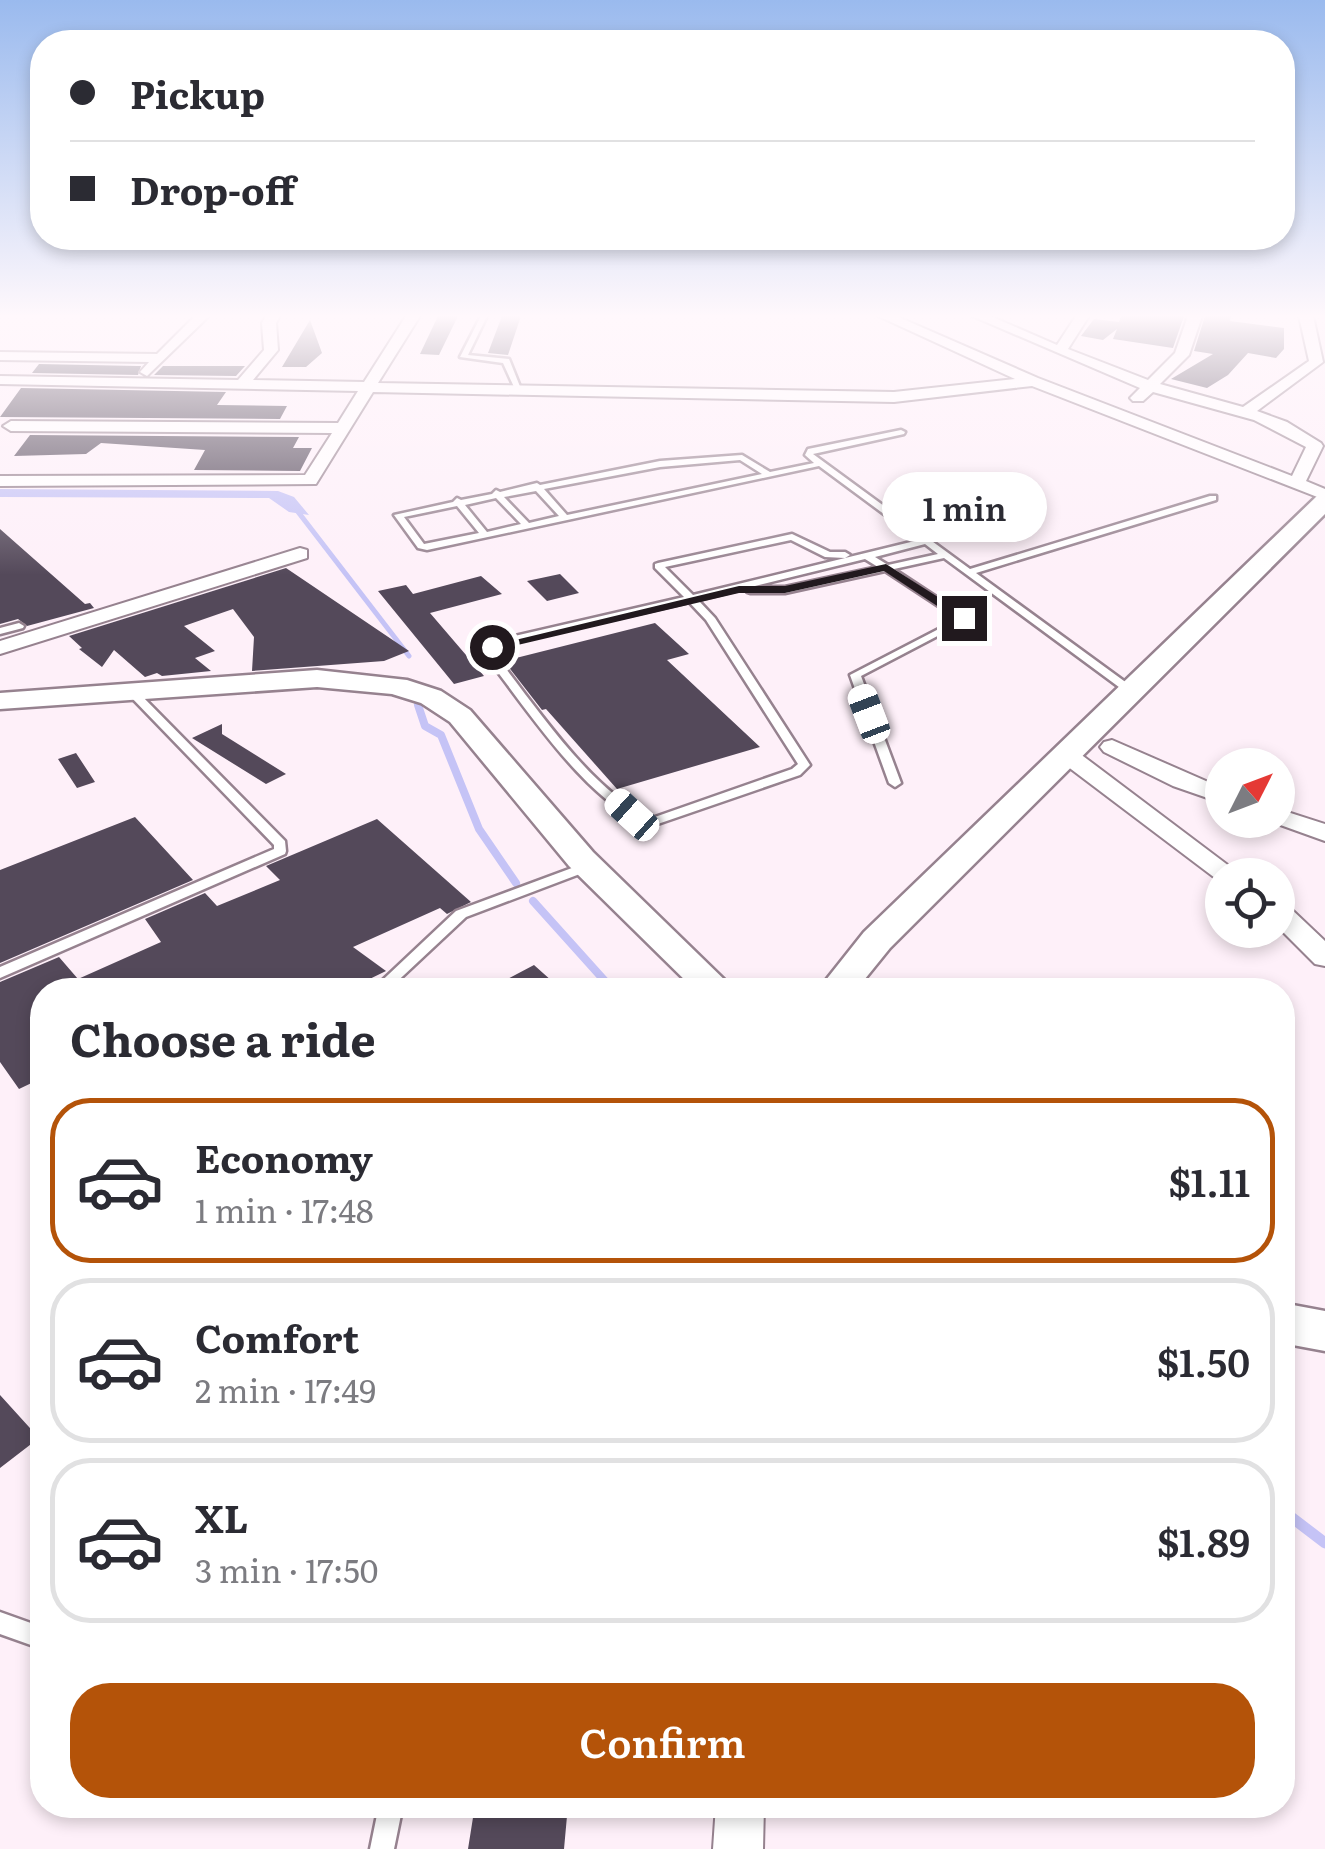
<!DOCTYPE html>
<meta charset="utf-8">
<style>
:root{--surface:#fff;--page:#f7f7f7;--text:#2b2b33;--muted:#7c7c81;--line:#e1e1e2;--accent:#b45309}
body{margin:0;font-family:Literata,serif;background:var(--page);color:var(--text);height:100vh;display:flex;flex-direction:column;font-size:38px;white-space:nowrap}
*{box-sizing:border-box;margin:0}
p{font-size:32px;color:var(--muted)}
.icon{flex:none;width:55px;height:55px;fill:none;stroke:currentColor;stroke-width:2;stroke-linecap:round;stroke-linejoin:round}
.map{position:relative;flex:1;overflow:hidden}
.details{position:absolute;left:30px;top:978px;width:1265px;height:840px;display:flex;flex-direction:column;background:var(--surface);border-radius:40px;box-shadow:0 5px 15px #0003}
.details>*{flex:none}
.banner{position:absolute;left:30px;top:30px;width:1265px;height:220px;border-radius:40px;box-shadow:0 5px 15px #0003;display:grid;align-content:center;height:220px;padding:0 40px;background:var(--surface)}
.needle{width:65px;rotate:48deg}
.controls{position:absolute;left:1205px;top:748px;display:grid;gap:20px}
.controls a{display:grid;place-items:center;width:90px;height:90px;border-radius:50%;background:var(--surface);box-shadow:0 5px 15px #0003;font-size:50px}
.end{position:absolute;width:45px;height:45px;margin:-22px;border:12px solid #21191e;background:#fff;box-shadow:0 0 0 5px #fff}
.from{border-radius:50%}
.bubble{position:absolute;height:70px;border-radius:35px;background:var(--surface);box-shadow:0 5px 15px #0003;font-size:32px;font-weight:600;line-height:70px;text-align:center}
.car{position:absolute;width:30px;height:60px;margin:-30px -15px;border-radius:12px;box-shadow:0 0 8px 2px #0007;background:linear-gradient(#fff 24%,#345 0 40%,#fff 0 76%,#345 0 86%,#fff 0)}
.banner b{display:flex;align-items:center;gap:35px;height:95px;font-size:38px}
.banner b+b{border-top:2px solid var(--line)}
.banner i{width:25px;height:25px;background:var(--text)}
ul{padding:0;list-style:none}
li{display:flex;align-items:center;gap:30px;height:165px;margin:0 20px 15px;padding:0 20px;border:5px solid var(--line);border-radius:40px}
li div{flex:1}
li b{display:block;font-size:38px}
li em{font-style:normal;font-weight:600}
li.selected{border-color:var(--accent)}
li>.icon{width:90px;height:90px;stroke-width:1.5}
h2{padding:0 40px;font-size:45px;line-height:120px}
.primary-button{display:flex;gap:20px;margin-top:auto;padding:20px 40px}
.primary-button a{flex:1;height:115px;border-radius:40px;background:var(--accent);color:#fff;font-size:40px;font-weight:600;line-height:115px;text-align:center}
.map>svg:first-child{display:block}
</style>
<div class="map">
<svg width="1325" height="1849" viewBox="0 0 1325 1849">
<rect width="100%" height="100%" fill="#fef0f9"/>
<!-- water -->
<path fill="#c5c3f6" d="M 0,489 L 278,491 L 294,497 L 309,515 L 289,512 L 269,498 L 0,497 Z"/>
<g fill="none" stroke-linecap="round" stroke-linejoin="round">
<!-- stream-far2 -->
<path stroke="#c5c3f6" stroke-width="5" d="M 292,504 L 409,656
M 417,701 L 419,707"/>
<!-- stream-far1 -->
<path stroke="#c5c3f6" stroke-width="8" d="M 418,705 L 425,726 L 441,735 L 479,829 L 516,883
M 533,901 L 613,990"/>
<!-- stream -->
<path stroke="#c5c3f6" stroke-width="11" d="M 1282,1510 L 1325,1543"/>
</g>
<!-- building -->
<path fill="#54495a" d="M 438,316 L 458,316 L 439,355 L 420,354 Z
M 502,316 L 521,316 L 508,355 L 488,353 Z
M 1121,316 L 1184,316 L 1173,348 L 1113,339 L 1117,329 L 1103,340 L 1081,336 L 1094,319 L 1119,322 Z
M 1205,316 L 1231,316 L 1230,321 L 1284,328 L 1284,349 L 1276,358 L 1248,353 L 1228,375 L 1207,388 L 1171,379 L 1213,354 L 1194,351 Z
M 310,320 L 322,353 L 306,367 L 282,367 Z
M 39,364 L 137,366 L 141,366 L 138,375 L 32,373 Z
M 163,366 L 245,366 L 236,376 L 154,375 Z
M 21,388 L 226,392 L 217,405 L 287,406 L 280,419 L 0,417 Z
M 30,435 L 299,437 L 293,448 L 312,448 L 300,471 L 194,470 L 205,450 L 101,443 L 86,454 L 14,456 Z
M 0,529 L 85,604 L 90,603 L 94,608 L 27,626 L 18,619 L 0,624 Z
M 286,568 L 409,651 L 384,661 L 252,671 L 254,637 L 233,609 L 184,626 L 215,651 L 195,658 L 211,671 L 162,676 L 157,673 L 145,677 L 114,650 L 102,667 L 79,649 L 82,648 L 69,636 Z
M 560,574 L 579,593 L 547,601 L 527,581 Z
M 481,576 L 502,594 L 430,613 L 484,676 L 454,684 L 378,591 L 406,585 L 413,594 Z
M 655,623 L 689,654 L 667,660 L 760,747 L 617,789 L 546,709 L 542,710 L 504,661 Z
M 222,724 L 222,734 L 286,774 L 266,784 L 192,738 Z
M 76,753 L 95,782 L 77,788 L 58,759 Z
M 135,817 L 193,880 L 0,963 L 0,870 Z
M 377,819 L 471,902 L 447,914 L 440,908 L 353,947 L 386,971 L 347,990 L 42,990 L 42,1078 L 19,1089 L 0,1062 L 0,982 L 59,957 L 78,979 L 161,942 L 145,919 L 205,893 L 217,906 L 280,880 L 266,866 Z
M 534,965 L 562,990 L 487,990 Z
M 0,1395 L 39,1438 L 0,1468 Z
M 475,1805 L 568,1805 L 564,1849 L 468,1849 Z"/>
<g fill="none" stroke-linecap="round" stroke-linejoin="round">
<!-- service casing -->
<g stroke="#96828f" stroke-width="5">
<path id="service" d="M 481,316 L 487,316 L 468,355 L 509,359 L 521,389 L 514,387 L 503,363 L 460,357 Z
M 901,430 L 905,432 L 904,434 L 813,454 L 970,569 L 1210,496 L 1216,496 L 1216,500 L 976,573 L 1135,689 L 1135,693 L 1127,693 L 944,558 L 894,569 L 970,619 L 861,676 L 901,783 L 895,787 L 889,783 L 850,675 L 958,619 L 885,571 L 785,593 L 750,593 L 747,592 L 746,588 L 698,600 L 715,618 L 810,765 L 800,775 L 652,826 C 589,806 528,710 487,658 L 486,656 L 488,645 L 506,638 L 684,597 L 655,568 L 655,564 L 658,563 L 792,534 L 830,552 L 845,552 L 850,555 L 845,558 L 825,557 L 791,540 L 665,567 L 693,595 L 919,540 L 819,466 L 427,550 L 418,548 L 394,515 L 453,502 L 457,498 L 461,500 L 492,494 L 496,490 L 500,492 L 537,483 L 540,485 L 660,461 L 742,455 L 770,472 L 814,463 L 805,455 L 808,449 ZM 740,460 L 762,474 L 567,515 L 544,489 L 660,467 ZM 536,491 L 559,516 L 529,523 L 504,497 ZM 496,498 L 521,524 L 487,532 L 465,505 ZM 457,506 L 479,533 L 424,544 L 404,517 ZM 925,544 L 938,554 L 888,565 L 875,557 ZM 865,559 L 878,567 L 785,587 L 751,587 ZM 689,602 L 706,620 L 798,764 L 792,769 L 652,818 C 593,794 536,706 496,656 L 497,649 L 509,643 Z
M 19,623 L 24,626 L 23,628 L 0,634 L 0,628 Z
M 133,690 L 137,691 L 285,841 L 286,851 L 285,854 L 0,978 L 0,967 L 274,849 L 274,845 L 129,695 L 129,691 Z
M 588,862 L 593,863 L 595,866 L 593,869 L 466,917 L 388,990 L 372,990 L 456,911 Z
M 0,1612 L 42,1627 L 42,1649 L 0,1634 Z
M 379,1805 L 403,1805 L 394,1849 L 370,1849 Z"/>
</g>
<!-- minor casing -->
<g stroke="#96828f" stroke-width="4">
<path id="minor" d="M 195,316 L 209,316 L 147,376 L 140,372 L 149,362 L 0,360 L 0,352 L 157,354 Z
M 266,316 L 280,316 L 276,323 L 278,350 L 253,380 L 364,382 L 406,316 L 420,316 L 378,383 L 894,392 L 1015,379 L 878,316 L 896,316 L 1038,378 L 1292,476 L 1306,447 L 1254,420 L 1153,392 L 1143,401 L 1133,401 L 1130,398 L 1140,388 L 972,316 L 990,316 L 1057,345 L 1076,316 L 1089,316 L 1068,349 L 1148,380 L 1175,353 L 1188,316 L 1202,316 L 1189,355 L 1160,384 L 1243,407 L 1309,361 L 1299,316 L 1313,316 L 1323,362 L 1257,411 L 1287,422 L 1321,443 L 1323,446 L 1306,481 L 1325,489 L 1325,500 L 1032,386 L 894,402 L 373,392 L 316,484 L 0,486 L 0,476 L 305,475 L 332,433 L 11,431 L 3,426 L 11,421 L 338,423 L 358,391 L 0,384 L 0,376 L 238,380 L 264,350 L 262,323 Z
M 300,548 L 307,550 L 307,558 L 0,654 L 0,641 Z
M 1112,740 L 1222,788 L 1222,803 L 1173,786 L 1104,752 L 1100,747 L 1104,742 Z
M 1067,748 L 1075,750 L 1241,875 L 1222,875 L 1222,882 L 1219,881 L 1059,760 L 1055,755 Z
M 1278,809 L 1325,824 L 1325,841 L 1269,821 L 1278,820 Z
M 1278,903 L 1288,906 L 1325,941 L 1325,966 L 1315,964 L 1278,927 Z
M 716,1805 L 764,1805 L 763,1849 L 713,1849 Z"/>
</g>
<!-- tertiary casing -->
<g stroke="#96828f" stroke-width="5">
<path id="tertiary" d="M 1325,494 L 1325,514 L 890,948 L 856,990 L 818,990 L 864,932 L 1317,496 Z
M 317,670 L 407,680 L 441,691 L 470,710 L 593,852 L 735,990 L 695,990 L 569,866 L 450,722 L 421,703 L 392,694 L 317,687 L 0,709 L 0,693 Z
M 1282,1303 L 1325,1311 L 1325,1351 L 1282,1343 Z"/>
</g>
<!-- service -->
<use href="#service" fill="#fff" fill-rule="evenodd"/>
<!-- minor -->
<use href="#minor" fill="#fff" fill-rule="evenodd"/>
<!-- tertiary -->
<use href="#tertiary" fill="#fff" fill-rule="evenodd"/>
</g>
<!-- sky -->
<linearGradient id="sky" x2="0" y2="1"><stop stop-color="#9abaee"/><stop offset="0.55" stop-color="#fff8fc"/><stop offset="1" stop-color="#fff8fc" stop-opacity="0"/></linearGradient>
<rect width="1325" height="575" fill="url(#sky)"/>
<!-- route -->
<path fill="#21191e" d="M 886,564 L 971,618 L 960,621 L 884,571 L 785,593 L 739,593 L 492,651 L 486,647 L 739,586 L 785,586 Z"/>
</svg>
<div class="controls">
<a><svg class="needle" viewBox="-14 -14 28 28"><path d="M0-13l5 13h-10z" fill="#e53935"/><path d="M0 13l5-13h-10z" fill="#7c7c81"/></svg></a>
<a><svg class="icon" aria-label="locate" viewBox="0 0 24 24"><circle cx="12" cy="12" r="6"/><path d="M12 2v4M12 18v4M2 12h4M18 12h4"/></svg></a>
</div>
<i class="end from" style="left:492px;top:647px"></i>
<i class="end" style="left:964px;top:618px"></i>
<div class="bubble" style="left:882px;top:472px;width:165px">1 min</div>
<i class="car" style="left:869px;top:714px;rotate:339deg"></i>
<i class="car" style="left:632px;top:815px;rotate:312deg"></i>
<div class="banner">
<b><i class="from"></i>Pickup</b>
<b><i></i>Drop-off</b>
</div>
<section class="details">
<h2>Choose a ride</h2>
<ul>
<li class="selected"><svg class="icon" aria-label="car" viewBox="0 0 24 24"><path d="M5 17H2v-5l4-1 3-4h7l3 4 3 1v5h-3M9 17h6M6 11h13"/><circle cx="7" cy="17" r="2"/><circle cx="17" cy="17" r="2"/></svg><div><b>Economy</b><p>1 min · 17:48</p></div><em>$1.11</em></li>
<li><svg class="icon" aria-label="car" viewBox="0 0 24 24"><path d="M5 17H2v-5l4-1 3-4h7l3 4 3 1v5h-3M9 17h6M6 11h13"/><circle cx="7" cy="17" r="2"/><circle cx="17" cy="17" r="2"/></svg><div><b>Comfort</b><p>2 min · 17:49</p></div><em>$1.50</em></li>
<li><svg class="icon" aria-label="car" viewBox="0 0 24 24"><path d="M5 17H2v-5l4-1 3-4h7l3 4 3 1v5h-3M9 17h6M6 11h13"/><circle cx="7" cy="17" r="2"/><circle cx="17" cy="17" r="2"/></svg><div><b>XL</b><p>3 min · 17:50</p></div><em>$1.89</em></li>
</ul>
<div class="primary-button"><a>Confirm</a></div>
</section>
</div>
